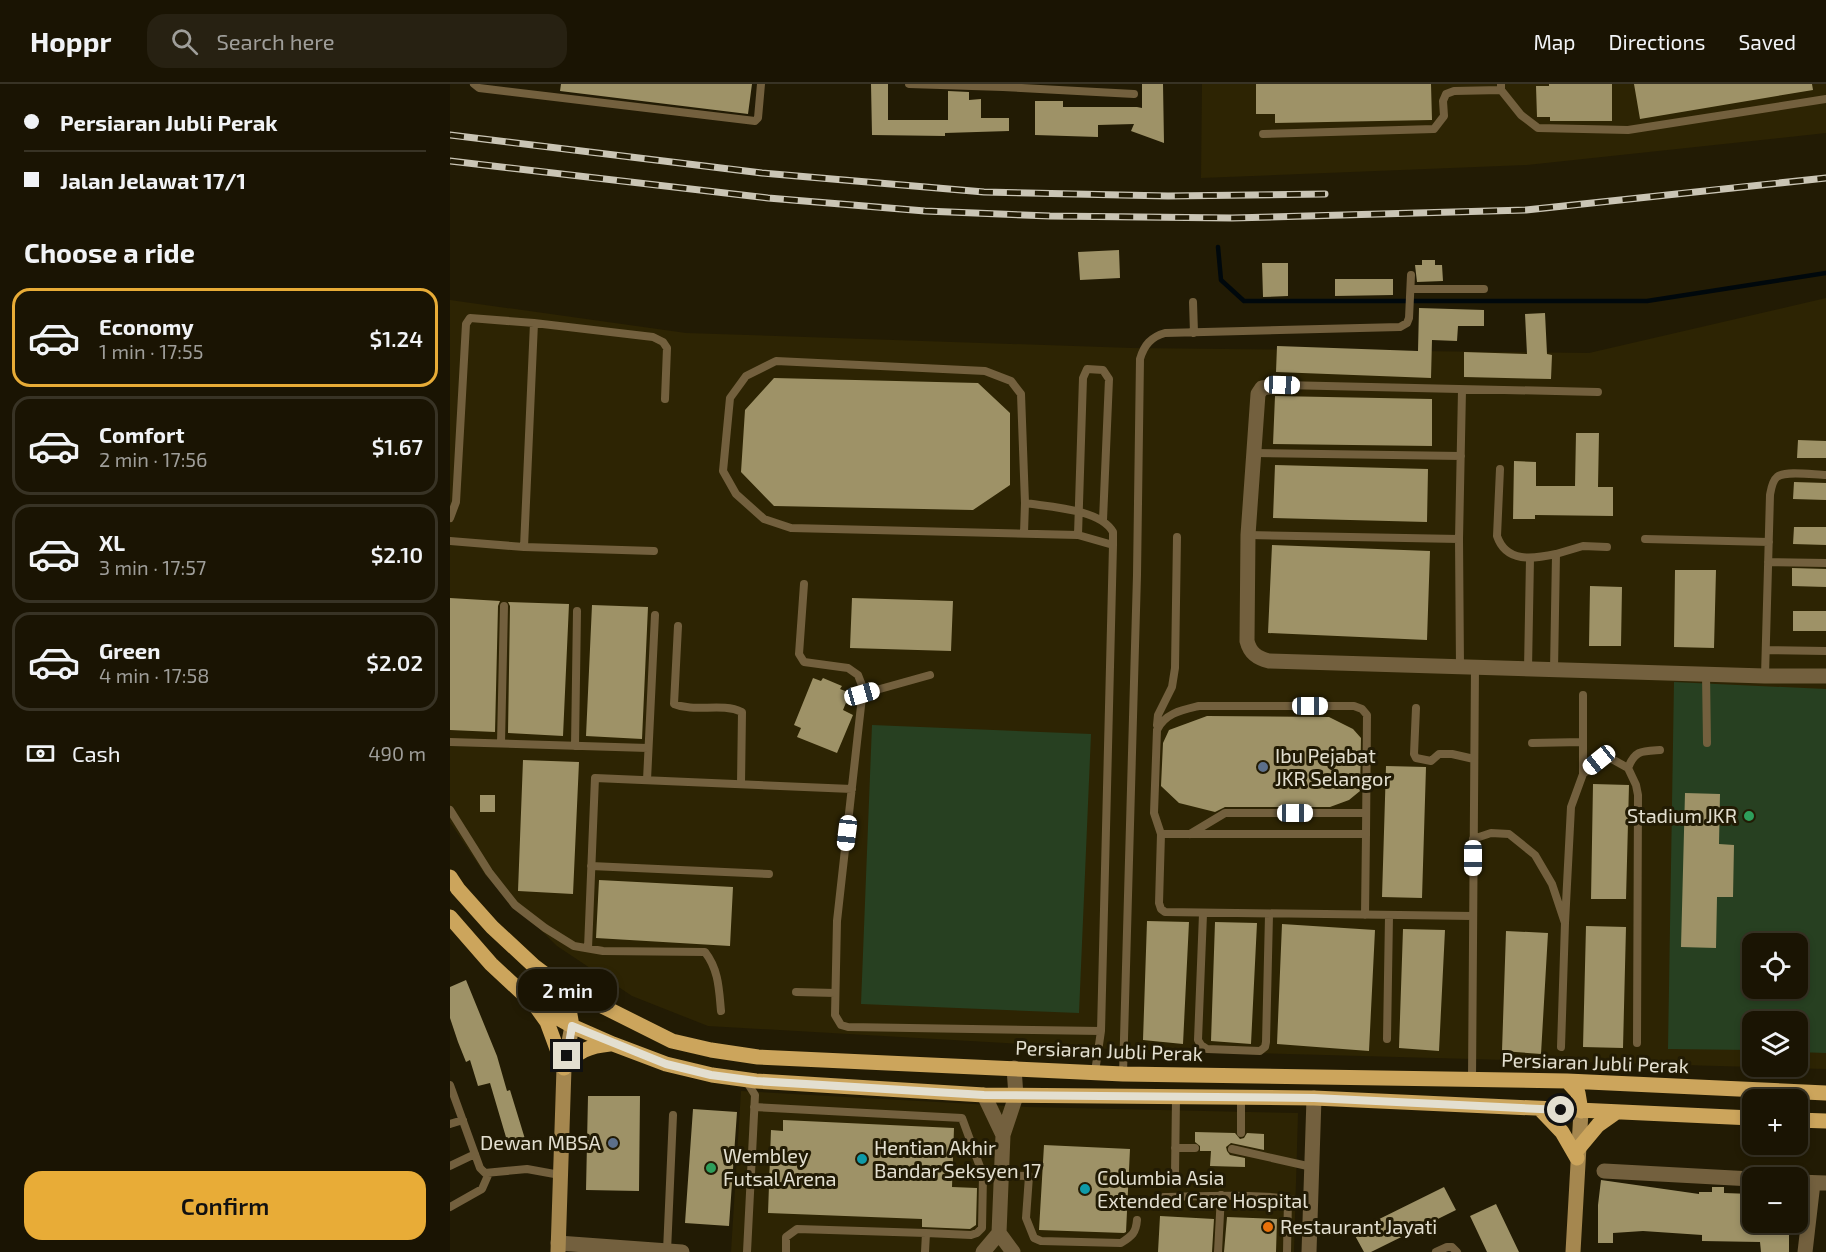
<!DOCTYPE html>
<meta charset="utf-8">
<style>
:root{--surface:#1a1403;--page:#272112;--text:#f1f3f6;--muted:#9f9e9a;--line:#383325;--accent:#e8ac37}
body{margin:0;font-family:"Exo 2",sans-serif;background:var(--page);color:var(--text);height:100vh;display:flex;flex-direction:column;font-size:22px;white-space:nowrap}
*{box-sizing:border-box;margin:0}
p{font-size:20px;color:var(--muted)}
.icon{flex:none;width:33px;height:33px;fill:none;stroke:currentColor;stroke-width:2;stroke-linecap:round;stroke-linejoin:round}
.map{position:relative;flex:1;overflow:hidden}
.sheet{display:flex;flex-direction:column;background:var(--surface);width:450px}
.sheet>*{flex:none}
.top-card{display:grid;align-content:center;height:132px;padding:0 24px;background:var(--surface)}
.fabs{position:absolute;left:1292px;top:849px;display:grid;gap:12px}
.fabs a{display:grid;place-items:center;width:66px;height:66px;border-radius:12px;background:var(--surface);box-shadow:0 3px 9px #0003,0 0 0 2px var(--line);font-size:30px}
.end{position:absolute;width:27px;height:27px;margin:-14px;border:8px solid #e3dfd0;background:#111;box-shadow:0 0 0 3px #111}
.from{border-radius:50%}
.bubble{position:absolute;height:42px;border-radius:18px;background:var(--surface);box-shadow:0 3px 9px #0003,0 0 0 2px var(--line);font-size:20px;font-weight:600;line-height:42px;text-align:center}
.car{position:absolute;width:18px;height:36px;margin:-18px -9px;border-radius:8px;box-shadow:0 0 4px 2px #0007;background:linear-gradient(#fff 24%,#345 0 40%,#fff 0 76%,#345 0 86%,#fff 0)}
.top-card b{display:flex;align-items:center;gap:21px;height:57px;font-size:22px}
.top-card b+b{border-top:2px solid var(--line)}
.top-card i{width:15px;height:15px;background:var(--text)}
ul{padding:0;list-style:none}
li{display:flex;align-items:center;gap:18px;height:99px;margin:0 12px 9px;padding:0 12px;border:3px solid var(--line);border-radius:18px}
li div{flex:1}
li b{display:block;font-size:22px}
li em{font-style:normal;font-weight:600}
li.active{border-color:var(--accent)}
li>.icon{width:54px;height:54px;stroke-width:1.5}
h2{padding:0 24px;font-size:27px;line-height:72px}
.pay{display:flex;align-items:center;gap:15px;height:66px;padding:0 24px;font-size:22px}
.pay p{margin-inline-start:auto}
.button{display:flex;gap:12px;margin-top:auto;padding:12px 24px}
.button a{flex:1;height:69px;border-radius:18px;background:var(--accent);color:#111;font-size:24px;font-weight:600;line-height:69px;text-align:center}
header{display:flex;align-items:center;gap:36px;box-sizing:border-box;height:84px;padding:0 30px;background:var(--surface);border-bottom:2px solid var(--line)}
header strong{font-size:28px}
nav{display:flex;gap:33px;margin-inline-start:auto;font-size:21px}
.search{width:420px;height:54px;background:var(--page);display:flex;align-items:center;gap:15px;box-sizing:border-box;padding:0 21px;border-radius:18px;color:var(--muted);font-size:22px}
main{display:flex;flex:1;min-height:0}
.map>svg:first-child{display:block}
</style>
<header>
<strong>Hoppr</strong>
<div class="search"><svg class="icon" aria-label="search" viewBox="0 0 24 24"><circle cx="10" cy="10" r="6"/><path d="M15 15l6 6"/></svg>Search here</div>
<nav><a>Map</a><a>Directions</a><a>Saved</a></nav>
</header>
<main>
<section class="sheet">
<div class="top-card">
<b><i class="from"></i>Persiaran Jubli Perak</b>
<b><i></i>Jalan Jelawat 17/1</b>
</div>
<h2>Choose a ride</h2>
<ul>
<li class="active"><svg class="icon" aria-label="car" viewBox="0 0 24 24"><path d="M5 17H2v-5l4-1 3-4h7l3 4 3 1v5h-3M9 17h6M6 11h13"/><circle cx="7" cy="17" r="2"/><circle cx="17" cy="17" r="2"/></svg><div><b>Economy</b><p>1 min · 17:55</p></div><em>$1.24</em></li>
<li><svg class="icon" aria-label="car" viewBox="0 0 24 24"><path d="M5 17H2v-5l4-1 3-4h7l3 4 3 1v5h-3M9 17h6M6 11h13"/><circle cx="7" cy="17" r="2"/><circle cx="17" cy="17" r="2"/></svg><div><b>Comfort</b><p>2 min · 17:56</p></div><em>$1.67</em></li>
<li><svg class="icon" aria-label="car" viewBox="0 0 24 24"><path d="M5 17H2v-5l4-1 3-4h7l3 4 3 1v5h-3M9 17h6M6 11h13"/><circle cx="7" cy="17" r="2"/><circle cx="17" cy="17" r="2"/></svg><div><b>XL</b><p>3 min · 17:57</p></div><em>$2.10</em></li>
<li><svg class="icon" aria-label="car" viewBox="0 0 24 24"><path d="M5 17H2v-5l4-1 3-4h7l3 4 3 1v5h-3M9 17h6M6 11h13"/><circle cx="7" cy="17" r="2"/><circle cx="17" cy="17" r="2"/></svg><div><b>Green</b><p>4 min · 17:58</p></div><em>$2.02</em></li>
</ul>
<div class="pay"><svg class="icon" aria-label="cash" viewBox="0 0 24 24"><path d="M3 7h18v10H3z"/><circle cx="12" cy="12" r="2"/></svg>Cash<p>490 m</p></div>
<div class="button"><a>Confirm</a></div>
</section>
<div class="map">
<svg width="1376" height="1168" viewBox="0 0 1376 1168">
<rect width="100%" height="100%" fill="#221b04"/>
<!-- built -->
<path fill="#2d2403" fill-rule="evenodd" d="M 752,0 L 1376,0 L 1376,49 L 1077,81 L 751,94 Z
M 1376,214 L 1376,985 L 660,965 L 258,942 L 182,912 L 107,862 L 36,792 L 0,738 L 0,216 L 236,249 L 682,264 L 1139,269 ZM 1302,860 L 1347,860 L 1347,904 L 1302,904 ZM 1302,938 L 1347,938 L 1347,982 L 1302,982 Z
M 291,1007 L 578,1023 L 848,1029 L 844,1168 L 281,1168 Z"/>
<!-- green -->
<path fill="#274021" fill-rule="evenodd" d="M 1224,598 L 1376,605 L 1376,969 L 1347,968 L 1347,938 L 1302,938 L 1302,966 L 1218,965 ZM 1302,860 L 1347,860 L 1347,904 L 1302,904 Z
M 422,641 L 641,650 L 629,929 L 411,920 Z"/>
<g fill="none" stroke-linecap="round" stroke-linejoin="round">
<!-- stream -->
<path stroke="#00080c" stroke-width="4.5" d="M 768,163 L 771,196 L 794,217 L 1197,217 L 1376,189"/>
</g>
<!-- building -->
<path fill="#9e9267" d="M 111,0 L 302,0 L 298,30 L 110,7 Z
M 421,0 L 438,0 L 438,36 L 498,36 L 498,7 L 519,8 L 519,16 L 531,15 L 531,34 L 559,34 L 559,47 L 495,49 L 495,52 L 422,51 Z
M 692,0 L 713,0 L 714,59 L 681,47 L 684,40 L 648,41 L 648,53 L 585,51 L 585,17 L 613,17 L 613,23 L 687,23 L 692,24 Z
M 806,0 L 981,0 L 982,36 L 825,39 L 825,30 L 806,30 Z
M 1099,0 L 1162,0 L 1162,37 L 1100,37 L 1100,33 L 1087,33 L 1086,2 L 1099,2 Z
M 1184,0 L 1362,0 L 1363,6 L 1190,35 Z
M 669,166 L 670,194 L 630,196 L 628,168 Z
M 972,176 L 985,176 L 985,181 L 992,181 L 993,197 L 967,198 L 965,181 L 972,181 Z
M 812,179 L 838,179 L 838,212 L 813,213 Z
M 885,195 L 943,195 L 943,211 L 885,212 Z
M 969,224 L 1034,226 L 1034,242 L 1008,242 L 1007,257 L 982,256 L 981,294 L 826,288 L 827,262 L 968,267 Z
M 1095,229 L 1097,270 L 1102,271 L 1101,295 L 1014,293 L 1014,268 L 1077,270 L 1075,230 Z
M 324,294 L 528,299 L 560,329 L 560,401 L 523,426 L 324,422 L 291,388 L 295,326 Z
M 825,312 L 982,315 L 982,362 L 823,360 Z
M 1126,349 L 1149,349 L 1148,403 L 1163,403 L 1163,432 L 1085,431 L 1085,435 L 1063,435 L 1064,377 L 1086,378 L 1086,402 L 1125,402 Z
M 1348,356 L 1376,357 L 1376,374 L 1347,374 Z
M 825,381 L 978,385 L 977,438 L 823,434 Z
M 1344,398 L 1376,399 L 1376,416 L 1343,415 Z
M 1344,443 L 1376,443 L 1376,461 L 1343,460 Z
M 822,461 L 980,467 L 977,556 L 818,549 Z
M 1342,484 L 1376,485 L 1376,503 L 1342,502 Z
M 1225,486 L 1266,486 L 1264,564 L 1224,563 Z
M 1140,502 L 1172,503 L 1171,562 L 1139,562 Z
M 0,514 L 50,517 L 48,522 L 45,648 L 0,646 Z
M 402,514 L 503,517 L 501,567 L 400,564 Z
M 58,518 L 119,520 L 113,652 L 58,649 L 60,522 Z
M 142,521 L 198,523 L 192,655 L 136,652 Z
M 1343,527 L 1376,527 L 1376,547 L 1343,547 Z
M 363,594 L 371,597 L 373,594 L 392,602 L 390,605 L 400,609 L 393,626 L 403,631 L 387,669 L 347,653 L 351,644 L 344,641 Z
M 757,632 L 879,633 L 903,645 L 911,654 L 910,707 L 899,716 L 880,723 L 775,723 L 765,728 L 729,719 L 711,702 L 713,659 L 719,646 Z
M 73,676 L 129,678 L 123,810 L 68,807 Z
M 936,682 L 976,683 L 972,814 L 932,813 Z
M 1143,700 L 1179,701 L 1176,815 L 1141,815 Z
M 1235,709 L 1270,710 L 1269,760 L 1284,761 L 1283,813 L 1267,813 L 1266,864 L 1231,863 Z
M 30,711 L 45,711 L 45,728 L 30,728 Z
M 149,796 L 283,803 L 280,862 L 146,854 Z
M 697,837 L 739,838 L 733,960 L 693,956 Z
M 765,838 L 807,839 L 801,960 L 761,957 Z
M 832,840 L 925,846 L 919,967 L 827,960 Z
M 1136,842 L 1176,843 L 1173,964 L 1133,963 Z
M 953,845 L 995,846 L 989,967 L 949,964 Z
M 1056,847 L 1098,849 L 1091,970 L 1052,967 Z
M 16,896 L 47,972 L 57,1007 L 60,1006 L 75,1055 L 58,1060 L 40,999 L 28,1002 L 20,976 L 16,978 L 8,958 L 0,934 L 0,903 Z
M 138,1012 L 190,1012 L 189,1107 L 136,1106 Z
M 243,1025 L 287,1028 L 279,1142 L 235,1139 Z
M 333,1036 L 504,1044 L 502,1103 L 527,1104 L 526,1141 L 520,1145 L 472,1143 L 472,1135 L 318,1129 L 321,1046 L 333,1047 Z
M 745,1048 L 785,1049 L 790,1055 L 794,1054 L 797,1049 L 814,1050 L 814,1066 L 781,1059 L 776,1063 L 777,1067 L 780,1071 L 795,1074 L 795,1083 L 760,1082 L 761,1067 L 750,1067 L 750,1062 L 745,1058 Z
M 594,1061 L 680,1065 L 676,1148 L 674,1149 L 589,1146 Z
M 1151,1096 L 1249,1110 L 1249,1108 L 1262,1108 L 1262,1103 L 1274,1103 L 1274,1109 L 1302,1110 L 1302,1138 L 1339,1138 L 1339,1168 L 1311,1168 L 1310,1158 L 1252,1157 L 1252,1151 L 1193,1147 L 1163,1149 L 1163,1159 L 1148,1159 L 1148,1121 Z
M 994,1103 L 1006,1126 L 921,1168 L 914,1168 L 903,1148 Z
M 1046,1120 L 1069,1168 L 1037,1168 L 1020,1132 Z
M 710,1132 L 764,1135 L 762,1168 L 708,1168 Z
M 777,1133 L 827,1135 L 826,1168 L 774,1168 Z"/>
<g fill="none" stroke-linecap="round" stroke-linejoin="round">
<!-- lane -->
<path stroke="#73603e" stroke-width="8" d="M 24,0 L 29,4 L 305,37 L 308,34 L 311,0
M 459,0 L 553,3 L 553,0
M 1051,0 L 1051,6 L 1071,31 L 1088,44 L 1178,46 L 1376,15
M 553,3 L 684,10
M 813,50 L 984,45 L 994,32 L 993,17 L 996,10 L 1004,7 L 1051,6
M 961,205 L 1034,205
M 743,218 L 744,249
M 832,301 L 1148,308
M 804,369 L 1011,372
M 1050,385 L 1047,452 C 1056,479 1083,475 1106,470 L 1104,586
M 0,434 L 6,418 L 16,240 L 20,234 L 84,239 L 203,253 L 213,258 L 217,264 L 215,315
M 574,449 L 575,419
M 628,451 L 633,294 L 637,285 L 653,286 L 659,295 L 653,436
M 798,451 L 1009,455
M 1195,455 L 1319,458
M 0,457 L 74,463 L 204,467
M 74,463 L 84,239
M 1106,470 L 1133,462 L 1157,463
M 1318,478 L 1376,479
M 354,500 L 349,570 L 354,578 L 398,584 L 408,591 L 413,604 L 387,837 L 385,931 L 391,941 L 398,943 L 651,947
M 228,542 L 224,620 C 245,629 271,618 292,628 L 291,700
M 1316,566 L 1376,567
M 1010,583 L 1009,455 L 1012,306
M 1078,585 L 1080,474
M 1256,590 L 1257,659
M 1315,592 L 1320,411 C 1321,406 1322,397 1327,393 C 1335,386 1365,391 1376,391
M 412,610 L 480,591
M 966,624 L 964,670 L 966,674 L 981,677 L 989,670 L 1002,670 L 1024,675
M 707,641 L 708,631 L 722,603 L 725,584 L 727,453
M 0,658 L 198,664
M 51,659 L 54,522
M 1082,659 L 1132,658
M 125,662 L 127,527
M 1178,684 L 1186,701 L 1188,711 L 1187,959
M 1133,690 L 1149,676 L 1160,674 L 1178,684 C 1185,666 1192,667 1210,666
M 197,696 L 205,531
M 0,726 L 39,788 L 65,821 L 95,844 L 124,862 L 153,867 L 255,868 C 269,886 269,906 271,927
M 711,750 L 916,750 L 915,831
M 740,750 L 775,729 L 916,729
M 916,750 L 917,631 L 912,625 L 904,622 L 749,622 C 732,626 715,629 707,646 L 704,729 L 711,750 L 709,819 L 711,825 L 715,828 L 1023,832
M 1023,755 L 1041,749 L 1059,750 L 1085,771 L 1102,800 L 1115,839 L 1121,723 L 1133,690 L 1133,611
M 141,782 L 319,790
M 753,830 L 748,956 L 751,961 L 757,965 L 810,967 L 815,963 L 816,958 L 819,831
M 138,864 L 145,694 L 402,705
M 346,908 L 385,909
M 937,955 L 939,832
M 1111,963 L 1115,839
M 645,988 L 651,947 L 663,461 L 628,451 L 341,444 L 314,435 L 286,410 L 273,387 L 280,314 L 296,292 L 326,277 L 535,287 L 561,297 L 571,310 L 575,419 C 600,423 650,425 663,448 L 663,461
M 673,990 L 687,491 L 690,275 C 694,261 701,253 715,249 L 950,243 L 957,239 L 959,234 L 961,191
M 295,995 L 305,1011 L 297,1168
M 1022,996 L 1025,583
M 0,1001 L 30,1084 L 35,1089 L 77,1085 L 110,1091
M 791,1013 L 791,1049
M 304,1023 L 512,1034 L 533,1091 L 579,1092 L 576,1134 L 584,1154 L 591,1157 L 671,1159 C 682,1152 686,1149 687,1136
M 0,1040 L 13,1036
M 725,1064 L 745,1064
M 782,1065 L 862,1083
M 0,1082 L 25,1070
M 725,1091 L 726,1014
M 714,1113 C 763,1112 813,1109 861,1118
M 0,1123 L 32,1105 L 39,1089
M 476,1149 L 521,1151 L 527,1149 L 532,1144 L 533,1091
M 217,1167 L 223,1031
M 336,1168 L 336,1153 L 347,1145 L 476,1149 L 475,1168
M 768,1168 L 771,1111
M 837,1168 L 838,1114
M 986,1168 L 997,1163 L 1002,1163 L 1007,1168"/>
<!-- street -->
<path stroke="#73603e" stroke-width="15" d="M 832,301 L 812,304 L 808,310 L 798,451 L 797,557 C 800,569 807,574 819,577 L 1315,592 L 1376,592
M 534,1011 L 553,1051
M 1154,1087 L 1302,1095
M 1347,1098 L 1376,1099
M 549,1149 L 563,1168
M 108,1159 L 232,1168
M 533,1168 L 549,1149 L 553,1051 L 566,1012 L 564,984
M 859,1168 L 864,1014
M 1355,1168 L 1363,1099"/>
<!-- secondary -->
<path stroke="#a5874f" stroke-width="15" d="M 108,1168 L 114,984 L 122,942
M 1123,1168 L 1131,1027"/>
<!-- primary -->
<path stroke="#cca55c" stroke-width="15" d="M 0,793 L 8,805 L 42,843 L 84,882 L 108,900 L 222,957 L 261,966 L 308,973 L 673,990 L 1117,997 L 1376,1009
M 0,833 L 41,880 L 85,921 L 122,942 L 163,960 L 216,980 L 262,991 L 306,997 L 534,1011 L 864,1014 L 1302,1034
M 108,900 L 117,914 L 122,942
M 87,924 L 97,938 L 114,984
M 114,984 C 127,967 139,962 160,960
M 1117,997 L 1128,1009 L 1131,1027
M 1091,1026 L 1112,1048 L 1127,1074
M 1347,1036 L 1376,1037
M 1128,1065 L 1148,1041 L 1165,1029"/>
<!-- rail casing -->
<g stroke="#cac5b5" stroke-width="7">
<path id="rail" d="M 0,51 L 312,89 L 534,108 L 718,112 L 875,110
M 0,77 L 318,114 L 475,127 L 600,132 L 782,134 L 1076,126 L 1376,94"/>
</g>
<!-- rail -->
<use href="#rail" stroke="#221b04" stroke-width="4.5" stroke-dasharray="14" stroke-linecap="butt"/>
</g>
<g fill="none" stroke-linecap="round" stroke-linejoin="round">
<!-- route -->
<path stroke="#e3dfd0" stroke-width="8" d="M 117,972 L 122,942 L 216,980 L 261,991 L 306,997 L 534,1011 L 864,1014 L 1111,1026"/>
</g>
<!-- markers -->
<g fill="#5c6f8a" stroke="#221b04" stroke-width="2">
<circle cx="813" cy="683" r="6"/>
<circle cx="163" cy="1059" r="6"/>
</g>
<g fill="#2e9e5b" stroke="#221b04" stroke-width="2">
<circle cx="1299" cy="732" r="6"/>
<circle cx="261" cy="1084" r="6"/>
</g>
<g fill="#0f9aa8" stroke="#221b04" stroke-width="2">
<circle cx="412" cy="1075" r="6"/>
<circle cx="635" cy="1105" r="6"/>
</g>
<circle fill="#e8710a" stroke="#221b04" stroke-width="2" cx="818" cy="1143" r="6"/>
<g text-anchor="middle" stroke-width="6" stroke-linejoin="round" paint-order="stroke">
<!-- poi labels -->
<g font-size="20" fill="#e3dfd0" stroke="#221b04" text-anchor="start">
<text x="825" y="679">Ibu Pejabat<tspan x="825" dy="23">JKR Selangor</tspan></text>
<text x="1287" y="739" text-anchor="end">Stadium JKR</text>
<text x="151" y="1066" text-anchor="end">Dewan MBSA</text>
<text x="424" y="1071">Hentian Akhir<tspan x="424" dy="23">Bandar Seksyen 17</tspan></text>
<text x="273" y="1079">Wembley<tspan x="273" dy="23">Futsal Arena</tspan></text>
<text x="647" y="1101">Columbia Asia<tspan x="647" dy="23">Extended Care Hospital</tspan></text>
<text x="830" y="1150">Restaurant Jayati</text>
</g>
<!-- street labels -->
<g font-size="20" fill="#e3dfd0" stroke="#221b04">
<text transform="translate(659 967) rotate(2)" y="7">Persiaran Jubli Perak</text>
<text transform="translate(1145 979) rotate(2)" y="7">Persiaran Jubli Perak</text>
</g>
</g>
</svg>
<div class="fabs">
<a><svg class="icon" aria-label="locate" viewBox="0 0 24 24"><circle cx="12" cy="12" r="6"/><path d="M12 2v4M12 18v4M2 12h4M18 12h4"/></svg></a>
<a><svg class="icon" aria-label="layers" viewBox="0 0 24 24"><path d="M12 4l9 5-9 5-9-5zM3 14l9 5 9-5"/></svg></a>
<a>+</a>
<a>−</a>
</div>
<i class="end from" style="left:1111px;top:1026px"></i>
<i class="end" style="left:117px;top:972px"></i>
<div class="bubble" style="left:68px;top:885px;width:99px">2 min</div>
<i class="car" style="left:832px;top:301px;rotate:92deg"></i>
<i class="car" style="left:412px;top:610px;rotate:74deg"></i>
<i class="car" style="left:860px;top:622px;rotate:90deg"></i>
<i class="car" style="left:1149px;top:676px;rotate:231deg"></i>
<i class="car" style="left:845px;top:729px;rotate:90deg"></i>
<i class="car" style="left:397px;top:749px;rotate:187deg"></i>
<i class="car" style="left:1023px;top:774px;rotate:180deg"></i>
</div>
</main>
